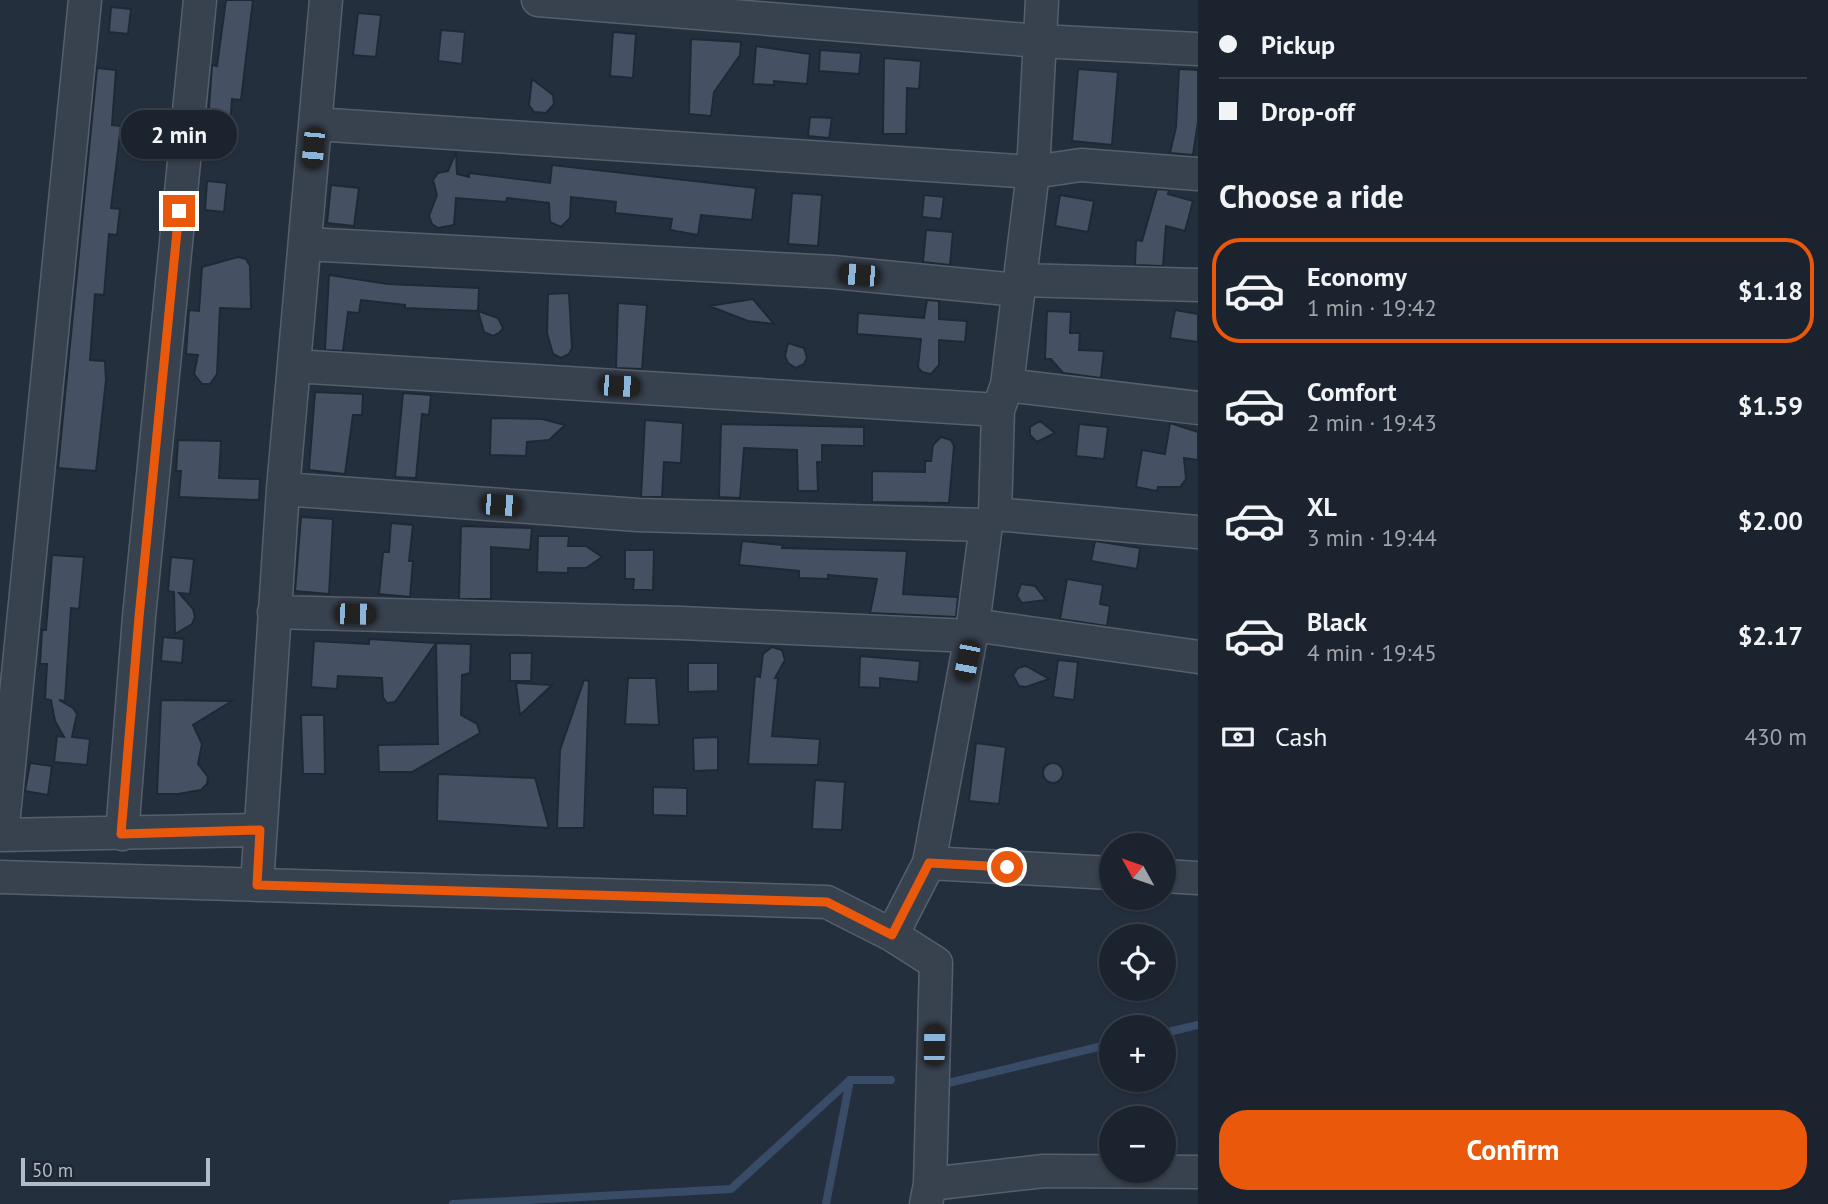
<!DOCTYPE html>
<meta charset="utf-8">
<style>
:root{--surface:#1b232e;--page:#242b36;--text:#f1f3f6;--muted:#a0a4aa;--line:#39404a;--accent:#ea580c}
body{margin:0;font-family:"PT Sans",sans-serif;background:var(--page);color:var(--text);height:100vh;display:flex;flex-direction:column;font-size:26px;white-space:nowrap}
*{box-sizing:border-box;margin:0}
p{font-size:23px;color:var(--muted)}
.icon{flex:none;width:38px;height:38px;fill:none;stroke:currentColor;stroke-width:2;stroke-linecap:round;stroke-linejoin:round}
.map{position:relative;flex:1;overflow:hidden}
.sheet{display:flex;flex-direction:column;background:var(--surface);width:630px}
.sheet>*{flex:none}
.hud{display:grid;align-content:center;height:154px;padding:0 21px;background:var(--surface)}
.needle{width:46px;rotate:310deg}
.controls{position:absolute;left:1099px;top:833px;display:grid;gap:14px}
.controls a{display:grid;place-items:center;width:77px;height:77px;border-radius:50%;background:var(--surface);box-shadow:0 2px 5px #0004,0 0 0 2px var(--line);font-size:35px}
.scale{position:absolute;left:21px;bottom:18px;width:189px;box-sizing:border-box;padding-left:7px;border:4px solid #b4bcc9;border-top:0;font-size:19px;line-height:24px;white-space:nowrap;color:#b4bcc9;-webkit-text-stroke:5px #1d2633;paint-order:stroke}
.end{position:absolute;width:32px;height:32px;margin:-16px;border:9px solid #ea580c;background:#fff;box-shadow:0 0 0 4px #fff}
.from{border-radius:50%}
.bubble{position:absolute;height:49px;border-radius:24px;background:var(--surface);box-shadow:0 2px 5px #0004,0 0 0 2px var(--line);font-size:23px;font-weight:600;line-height:49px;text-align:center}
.car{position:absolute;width:21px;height:42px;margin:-21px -10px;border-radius:9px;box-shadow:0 0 5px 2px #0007;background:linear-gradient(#222 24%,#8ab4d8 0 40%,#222 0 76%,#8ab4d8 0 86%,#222 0)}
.hud b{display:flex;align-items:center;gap:24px;height:66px;font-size:26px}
.hud b+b{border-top:2px solid var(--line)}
.hud i{width:18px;height:18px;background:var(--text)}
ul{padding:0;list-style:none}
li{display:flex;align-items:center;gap:21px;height:105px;margin:0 14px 10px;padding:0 7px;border:4px solid transparent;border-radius:28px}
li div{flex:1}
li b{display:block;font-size:26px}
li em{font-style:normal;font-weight:600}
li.on{border-color:var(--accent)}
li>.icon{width:63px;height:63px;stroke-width:1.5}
h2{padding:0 21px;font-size:32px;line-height:84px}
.pay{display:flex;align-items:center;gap:18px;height:77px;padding:0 21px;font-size:26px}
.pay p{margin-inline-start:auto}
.primary-button{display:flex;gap:14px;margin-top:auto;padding:14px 21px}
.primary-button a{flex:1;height:80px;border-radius:28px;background:var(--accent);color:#fff;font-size:28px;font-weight:600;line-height:80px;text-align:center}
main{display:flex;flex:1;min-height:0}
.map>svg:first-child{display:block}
</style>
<main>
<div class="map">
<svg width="1198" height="1204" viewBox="0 0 1198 1204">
<rect width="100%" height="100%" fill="#242f3e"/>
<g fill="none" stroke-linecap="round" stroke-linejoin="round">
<!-- stream -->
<path stroke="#394c67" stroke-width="8" d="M 1164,1033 L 1198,1025
M 948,1083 L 1111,1044
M 453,1204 L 731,1189 L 850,1080
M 826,1204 L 850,1080 L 891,1080"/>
</g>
<!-- building -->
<path fill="#455162" stroke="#1f2835" stroke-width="2" d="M 226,0 L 253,0 L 241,100 L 232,99 L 228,151 L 206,150 L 212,65 L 217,66 Z
M 111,7 L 131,9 L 128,34 L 109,32 Z
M 358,13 L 381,15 L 376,57 L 353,55 Z
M 441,30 L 465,32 L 462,64 L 438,61 Z
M 613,32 L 636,34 L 633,78 L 610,76 Z
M 691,39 L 741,42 L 740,55 L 714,92 L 711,116 L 689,114 Z
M 756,46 L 810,54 L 807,84 L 774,81 L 774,85 L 753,84 Z
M 820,50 L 861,53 L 859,74 L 819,71 Z
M 884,58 L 921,61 L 919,89 L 907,88 L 906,134 L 883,134 Z
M 97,68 L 116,70 L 112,125 L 121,126 L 111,208 L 120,209 L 117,235 L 109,234 L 104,295 L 95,294 L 90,360 L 105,361 L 106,380 L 96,471 L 58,468 Z
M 1078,69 L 1118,72 L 1112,145 L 1072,141 Z
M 1179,69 L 1198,70 L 1198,122 L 1193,155 L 1170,153 L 1176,127 Z
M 532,79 L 553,95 L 554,104 L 546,113 L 534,112 L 529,105 Z
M 810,117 L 832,118 L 829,138 L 808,136 Z
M 456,152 L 457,174 L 469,177 L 469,173 L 550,183 L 552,165 L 756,188 L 752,220 L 701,215 L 698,235 L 670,230 L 672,219 L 615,213 L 616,202 L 571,197 L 570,218 L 561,227 L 550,222 L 549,203 L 507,198 L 506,202 L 456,198 L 454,225 L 438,228 L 432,224 L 429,216 L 437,195 L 433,180 L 438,173 L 448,171 Z
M 207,181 L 227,183 L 224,212 L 205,210 Z
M 331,185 L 359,188 L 354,226 L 327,223 Z
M 1157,189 L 1169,190 L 1168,194 L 1193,201 L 1185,231 L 1166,226 L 1163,266 L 1135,265 L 1136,240 L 1142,241 Z
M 792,193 L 822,195 L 818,246 L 788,244 Z
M 924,195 L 944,197 L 941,219 L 922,217 Z
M 1060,195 L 1094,201 L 1088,232 L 1055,226 Z
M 926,230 L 953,232 L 950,265 L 923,262 Z
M 238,257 L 246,259 L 250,266 L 251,309 L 220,308 L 217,374 L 210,384 L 202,384 L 194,374 L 198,355 L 186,354 L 189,310 L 199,311 L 202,267 Z
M 329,275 L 388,284 L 479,288 L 478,311 L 405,308 L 405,305 L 361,300 L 359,313 L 348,312 L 343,351 L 325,350 Z
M 569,293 L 572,348 L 569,354 L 561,358 L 553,354 L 547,333 L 548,294 Z
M 753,299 L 774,324 L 748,321 L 709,306 Z
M 927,300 L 939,301 L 939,319 L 967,321 L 965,342 L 939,340 L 939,365 L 931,374 L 922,372 L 918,367 L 921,339 L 857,334 L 858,313 L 924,318 Z
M 618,303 L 647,305 L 642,369 L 616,368 Z
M 1175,310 L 1198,314 L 1198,342 L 1170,338 Z
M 478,311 L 498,318 L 503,328 L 499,333 L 493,336 L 484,332 Z
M 1047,311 L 1071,312 L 1070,333 L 1080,333 L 1079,350 L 1104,351 L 1101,378 L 1063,373 L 1051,359 L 1045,359 Z
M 788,343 L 804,348 L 807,358 L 804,364 L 796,368 L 788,363 L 785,356 Z
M 315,392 L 363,394 L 362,415 L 353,415 L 345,474 L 309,470 Z
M 403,393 L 431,395 L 429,415 L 422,414 L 416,478 L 395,477 Z
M 491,418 L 542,419 L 565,425 L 549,440 L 527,442 L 526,456 L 490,455 Z
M 645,420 L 683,423 L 681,463 L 664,462 L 662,497 L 641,497 Z
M 1040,421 L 1055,433 L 1037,442 L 1030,435 L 1030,427 Z
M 1170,423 L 1198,432 L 1198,460 L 1184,458 L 1186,479 L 1180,487 L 1158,487 L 1157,491 L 1136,487 L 1142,450 L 1165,454 Z
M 721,424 L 864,427 L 864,446 L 822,445 L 822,462 L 817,462 L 818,491 L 798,491 L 797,450 L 744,448 L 740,498 L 719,497 Z
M 1079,424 L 1108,427 L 1104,459 L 1076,456 Z
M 941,437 L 951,440 L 954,446 L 949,503 L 872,502 L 872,471 L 925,472 L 925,461 L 931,461 L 933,445 Z
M 178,440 L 221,441 L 219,478 L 260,479 L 259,500 L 179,497 L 181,471 L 176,471 Z
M 301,517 L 333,519 L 329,594 L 295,591 Z
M 391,523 L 413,525 L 409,561 L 413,561 L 410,597 L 379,594 L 383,552 L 389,552 Z
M 461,526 L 532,528 L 530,550 L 491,547 L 491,599 L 459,599 Z
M 538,536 L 569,536 L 568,546 L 586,546 L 602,557 L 586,568 L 568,568 L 568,573 L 537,572 Z
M 742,541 L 783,545 L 782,548 L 907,551 L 903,594 L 958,597 L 956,617 L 870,613 L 877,579 L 828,575 L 828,579 L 799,578 L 799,571 L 739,565 Z
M 1095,541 L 1140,548 L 1137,569 L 1091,561 Z
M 625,550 L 654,550 L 653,590 L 633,590 L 634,579 L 625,579 Z
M 52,555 L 84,557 L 79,609 L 71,608 L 65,701 L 59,700 L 73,708 L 77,714 L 72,737 L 90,739 L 87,765 L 54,762 L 57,736 L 64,737 L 55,721 L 51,700 L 45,699 L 47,664 L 40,664 L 42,630 L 46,630 Z
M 171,557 L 194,559 L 190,594 L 179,593 L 193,609 L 195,617 L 192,624 L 175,634 L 174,592 L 168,591 Z
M 1067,579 L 1103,585 L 1100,604 L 1110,606 L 1107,626 L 1060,619 Z
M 1021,584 L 1035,586 L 1046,600 L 1022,603 L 1017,596 Z
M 163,637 L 184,639 L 182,663 L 161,661 Z
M 369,639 L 436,643 L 395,702 L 387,703 L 383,697 L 382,678 L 338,676 L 337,689 L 311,687 L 314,641 L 369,644 Z
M 436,643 L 471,644 L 470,673 L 462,675 L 461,715 L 477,724 L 480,733 L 412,772 L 379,772 L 378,745 L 438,744 Z
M 772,647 L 782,650 L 785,660 L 775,678 L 778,678 L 772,736 L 820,739 L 818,765 L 748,764 L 755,676 L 760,677 L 763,654 Z
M 510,653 L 532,653 L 531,681 L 510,681 Z
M 860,656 L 920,661 L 918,682 L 880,678 L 880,688 L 859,687 Z
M 1058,660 L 1078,662 L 1074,700 L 1053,697 Z
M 688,663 L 718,663 L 718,691 L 688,692 Z
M 1025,666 L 1028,667 L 1049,679 L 1026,687 L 1019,686 L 1013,675 L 1018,668 Z
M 628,678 L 656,678 L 659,725 L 625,724 Z
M 584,680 L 589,681 L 584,828 L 557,828 L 560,750 Z
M 516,683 L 552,685 L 520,715 Z
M 161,700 L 232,701 L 193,725 L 202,744 L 198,764 L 208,777 L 207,784 L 201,790 L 178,794 L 157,794 Z
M 301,715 L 324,715 L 325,774 L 303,774 Z
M 718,737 L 718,770 L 694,771 L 693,738 Z
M 976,743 L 1006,747 L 999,804 L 969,801 Z
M1043 773a10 10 0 1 1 20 0a10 10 0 1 1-20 0Z
M 30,763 L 52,766 L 48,795 L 25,791 Z
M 438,774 L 535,778 L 549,828 L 437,821 Z
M 815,780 L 845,782 L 842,830 L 812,829 Z
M 653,787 L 687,788 L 687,816 L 653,815 Z"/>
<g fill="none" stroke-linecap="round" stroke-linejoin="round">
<!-- minor casing -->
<g stroke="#565f6c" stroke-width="35">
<path id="minor" d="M 538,0 L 1039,41 L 1198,49
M 315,124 L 1033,172 L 1081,165 L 1198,174
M 305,244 L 833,272 L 1018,290
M 1021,280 L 1198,285
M 294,366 L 998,410
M 1007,385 L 1198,408
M 283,489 L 638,515 L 986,525
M 995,514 L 1198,532
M 274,612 L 681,623 L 971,636
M 973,625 L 1198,657
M 122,834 L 139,617 L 200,0
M 0,835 L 260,830
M 2,835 L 85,0
M 929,863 L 1111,873
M 1164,876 L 1198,878
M 0,877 L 827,902 L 892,935 L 936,963 L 930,1184 L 926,1204
M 257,885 L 283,489 L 326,0
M 892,935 L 929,863 L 973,625 L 986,525 L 995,514 L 998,410 L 1007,385 L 1033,172 L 1042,0
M 930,1184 L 1044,1171 L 1198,1172"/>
</g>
<!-- minor -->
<use href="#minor" stroke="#38414e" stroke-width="32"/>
</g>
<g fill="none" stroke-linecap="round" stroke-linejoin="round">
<!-- route -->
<path stroke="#ea580c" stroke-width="9" d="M 179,211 L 139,617 L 121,834 L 260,830 L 257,885 L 827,902 L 892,935 L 929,863 L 1007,867"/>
</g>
</svg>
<div class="controls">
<a><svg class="needle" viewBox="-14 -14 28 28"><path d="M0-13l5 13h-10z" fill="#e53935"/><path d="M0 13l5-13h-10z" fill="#a0a4aa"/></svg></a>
<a><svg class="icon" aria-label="locate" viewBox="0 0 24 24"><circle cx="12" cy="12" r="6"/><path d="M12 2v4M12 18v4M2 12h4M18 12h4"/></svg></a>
<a>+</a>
<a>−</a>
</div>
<div class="scale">50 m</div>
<i class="end from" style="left:1007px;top:867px"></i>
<i class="end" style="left:179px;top:211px"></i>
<div class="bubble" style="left:121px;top:110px;width:116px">2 min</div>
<i class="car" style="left:313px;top:148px;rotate:185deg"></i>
<i class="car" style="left:859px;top:275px;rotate:275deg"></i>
<i class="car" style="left:619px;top:386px;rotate:93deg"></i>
<i class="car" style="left:501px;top:505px;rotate:94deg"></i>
<i class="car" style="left:355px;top:614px;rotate:91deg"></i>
<i class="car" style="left:967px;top:661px;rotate:191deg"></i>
<i class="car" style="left:934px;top:1045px;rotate:1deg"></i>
</div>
<section class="sheet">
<div class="hud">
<b><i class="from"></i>Pickup</b>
<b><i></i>Drop-off</b>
</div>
<h2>Choose a ride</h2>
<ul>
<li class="on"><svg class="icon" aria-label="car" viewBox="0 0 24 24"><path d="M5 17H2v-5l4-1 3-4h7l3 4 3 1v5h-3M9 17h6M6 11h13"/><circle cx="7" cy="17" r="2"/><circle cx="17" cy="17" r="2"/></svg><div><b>Economy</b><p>1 min · 19:42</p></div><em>$1.18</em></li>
<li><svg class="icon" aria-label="car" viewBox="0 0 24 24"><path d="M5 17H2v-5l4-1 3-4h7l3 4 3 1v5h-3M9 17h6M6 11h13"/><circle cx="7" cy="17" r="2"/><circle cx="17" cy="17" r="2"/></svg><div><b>Comfort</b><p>2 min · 19:43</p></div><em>$1.59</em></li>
<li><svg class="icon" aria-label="car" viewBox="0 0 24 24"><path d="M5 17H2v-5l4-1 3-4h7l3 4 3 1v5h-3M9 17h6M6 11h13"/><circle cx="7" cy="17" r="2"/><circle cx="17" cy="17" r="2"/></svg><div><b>XL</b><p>3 min · 19:44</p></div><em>$2.00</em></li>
<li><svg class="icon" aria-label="car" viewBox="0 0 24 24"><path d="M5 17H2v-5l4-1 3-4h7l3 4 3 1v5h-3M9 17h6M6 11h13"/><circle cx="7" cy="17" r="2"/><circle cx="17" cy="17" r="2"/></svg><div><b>Black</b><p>4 min · 19:45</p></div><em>$2.17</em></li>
</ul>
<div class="pay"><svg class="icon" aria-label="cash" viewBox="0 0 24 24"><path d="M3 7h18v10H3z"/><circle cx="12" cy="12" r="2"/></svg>Cash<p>430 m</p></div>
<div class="primary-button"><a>Confirm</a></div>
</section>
</main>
